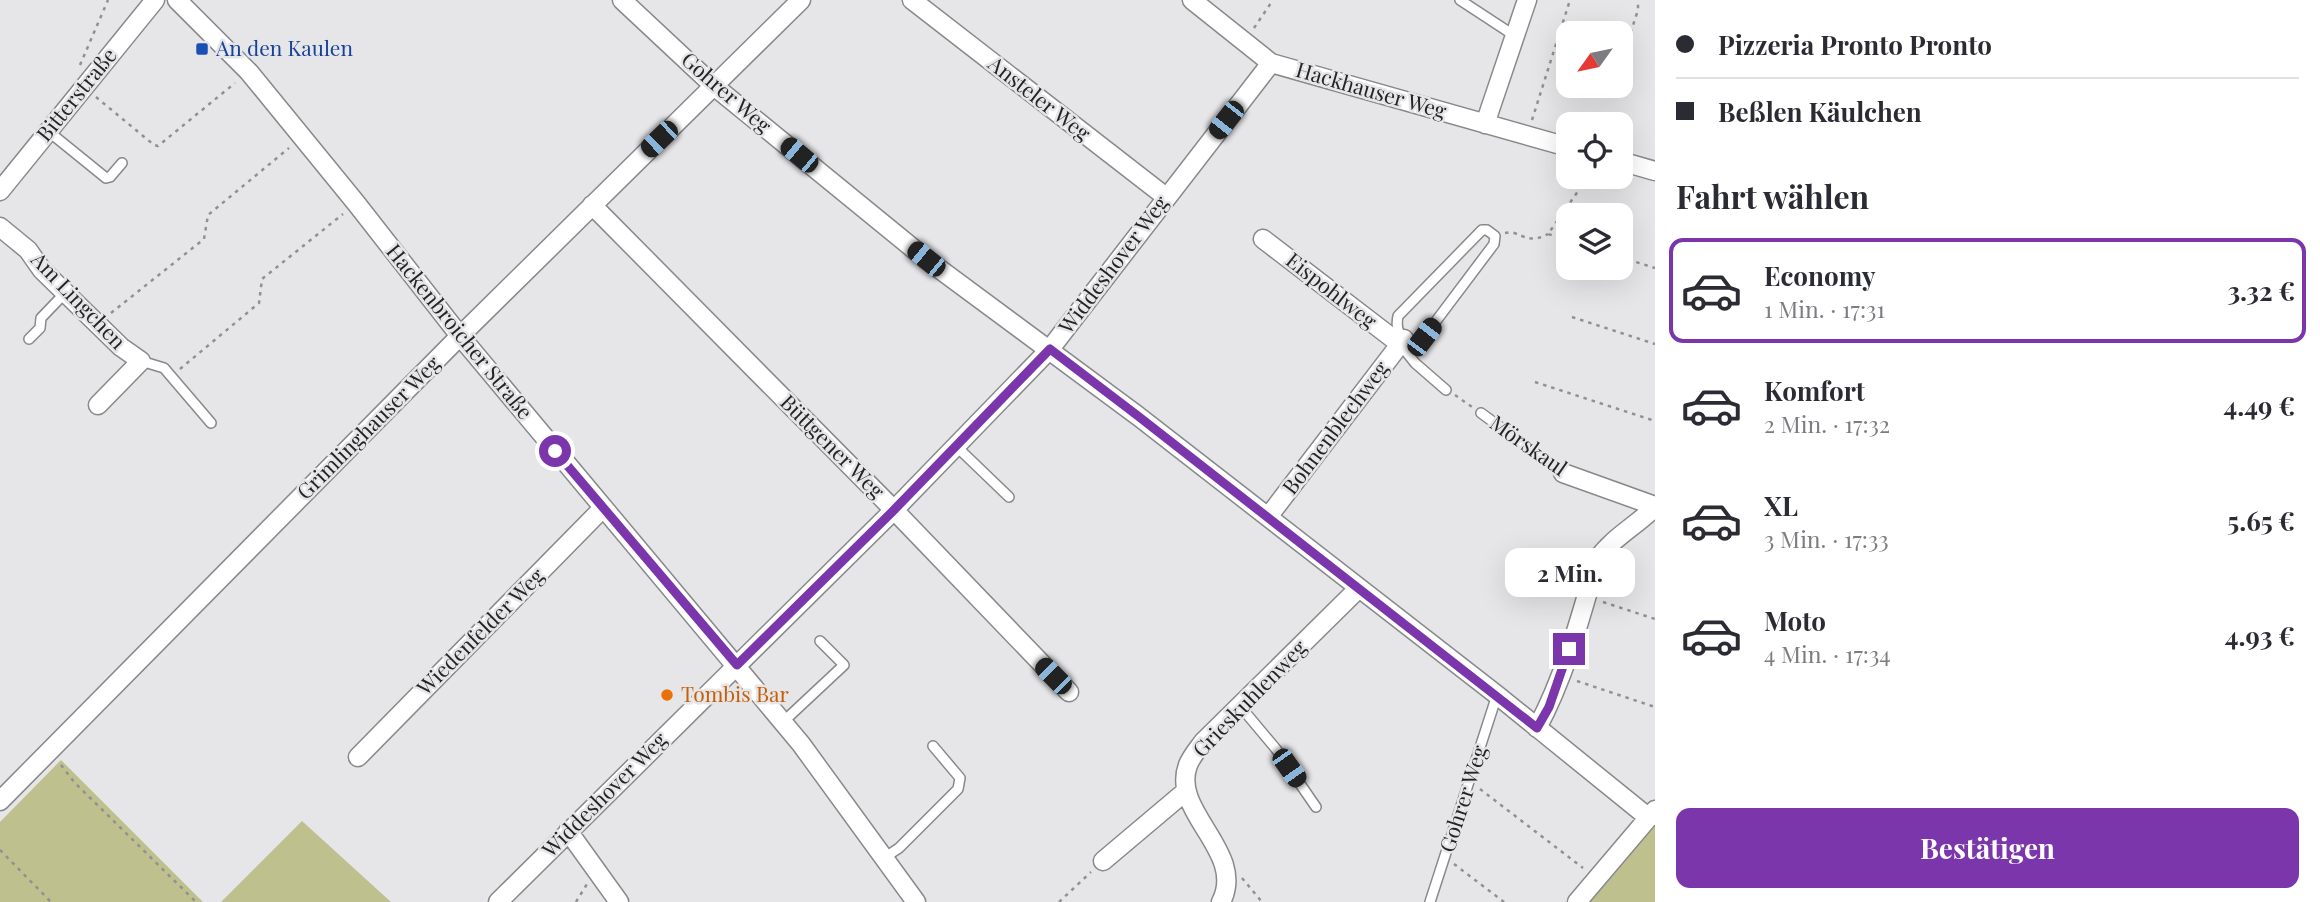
<!DOCTYPE html>
<html lang="de">
<meta charset="utf-8">
<style>
:root{--surface:#fff;--page:#f2f2f3;--text:#2b2b33;--muted:#7c7c81;--line:#e1e1e2;--accent:#7a36aa}
body{margin:0;font-family:"Playfair Display",serif;background:var(--page);color:var(--text);height:100vh;display:flex;flex-direction:column;font-size:26px;white-space:nowrap}
*{box-sizing:border-box;margin:0}
p{font-size:23px;color:var(--muted)}
.icon{flex:none;width:38px;height:38px;fill:none;stroke:currentColor;stroke-width:2;stroke-linecap:round;stroke-linejoin:round}
.map{position:relative;flex:1;overflow:hidden}
.sheet{display:flex;flex-direction:column;background:var(--surface);width:665px}
.sheet>*{flex:none}
.guide{display:grid;align-content:center;height:154px;padding:0 21px;background:var(--surface)}
.needle{width:46px;rotate:237deg}
.buttons{position:absolute;left:1556px;top:21px;display:grid;gap:14px}
.buttons a{display:grid;place-items:center;width:77px;height:77px;border-radius:14px;background:var(--surface);box-shadow:0 7px 28px #0002;font-size:35px}
.end{position:absolute;width:32px;height:32px;margin:-16px;border:9px solid #7a36aa;background:#fff;box-shadow:0 0 0 4px #fff}
.from{border-radius:50%}
.bubble{position:absolute;height:49px;border-radius:14px;background:var(--surface);box-shadow:0 7px 28px #0002;font-size:23px;font-weight:700;line-height:49px;text-align:center}
.car{position:absolute;width:21px;height:42px;margin:-21px -10px;border-radius:9px;box-shadow:0 0 5px 2px #0007;background:linear-gradient(#222 24%,#8ab4d8 0 40%,#222 0 76%,#8ab4d8 0 86%,#222 0)}
.guide b{display:flex;align-items:center;gap:24px;height:66px;font-size:26px}
.guide b+b{border-top:2px solid var(--line)}
.guide i{width:18px;height:18px;background:var(--text)}
ul{padding:0;list-style:none}
li{display:flex;align-items:center;gap:21px;height:105px;margin:0 14px 10px;padding:0 7px;border:4px solid transparent;border-radius:14px}
li div{flex:1}
li b{display:block;font-size:26px}
li em{font-style:normal;font-weight:700}
li.active{border-color:var(--accent)}
li>.icon{width:63px;height:63px;stroke-width:1.5}
h2{padding:0 21px;font-size:32px;line-height:84px}
.primary-button{display:flex;gap:14px;margin-top:auto;padding:14px 21px}
.primary-button a{flex:1;height:80px;border-radius:14px;background:var(--accent);color:#fff;font-size:28px;font-weight:700;line-height:80px;text-align:center}
main{display:flex;flex:1;min-height:0}
.map>svg:first-child{display:block}
</style>
<main>
<div class="map">
<svg width="1655" height="902" viewBox="0 0 1655 902">
<rect width="100%" height="100%" fill="#e6e5e8"/>
<!-- green -->
<path fill="#bec18d" d="M 61,760 L 203,902 L 0,902 L 0,822 Z
M 302,821 L 391,902 L 221,902 Z
M 1655,821 L 1655,902 L 1589,902 Z"/>
<g fill="none" stroke-linecap="round" stroke-linejoin="round">
<!-- lane casing -->
<g stroke="#89888b" stroke-width="12">
<path id="lane" d="M 1460,0 L 1515,36
M 48,131 L 106,178 L 110,177 L 122,163
M 1482,230 L 1487,230 L 1495,236 L 1494,244 L 1424,337 L 1414,342 C 1400,338 1395,331 1398,316 Z
M 29,339 L 40,328 L 41,318 L 66,292
M 1400,344 L 1415,363 L 1446,390
M 141,361 L 164,368 L 211,423
M 1481,413 L 1563,473
M 956,446 L 1009,497
M 1240,706 L 1276,749 L 1316,807
M 783,722 L 844,665 L 820,641
M 884,858 L 899,848 L 958,789 L 960,778 L 933,746
M 1430,902 L 1497,695"/>
</g>
<!-- street casing -->
<g stroke="#89888b" stroke-width="21">
<path id="street" d="M 177,0 L 249,72 L 356,203 L 460,336 L 801,744 L 916,902
M 622,0 L 714,86 L 926,259 L 1138,416 L 1497,695 L 1649,818
M 912,0 L 1166,197
M 1192,0 L 1271,63 L 1568,147
M 1485,124 L 1527,0
M 1620,161 L 1655,171
M 0,191 L 155,0
M 592,205 L 894,510 L 1069,692
M 0,227 L 28,250 L 42,270 L 121,347 L 141,361 L 98,405
M 1263,239 L 1400,344
M 1563,473 L 1655,506
M 1268,517 L 1404,339
M 1537,728 C 1565,676 1581,616 1597,560 C 1613,537 1636,526 1655,507
M 358,757 L 603,508
M 0,801 L 460,336 L 801,0
M 568,831 L 619,902
M 1103,861 L 1186,791
M 498,902 L 894,510 L 1050,349 L 1271,63
M 1221,902 C 1247,852 1170,812 1188,765 C 1191,757 1198,749 1203,742 L 1359,588
M 1577,902 L 1655,810"/>
</g>
<!-- path -->
<path stroke="#919092" stroke-width="2.5" stroke-dasharray="3.5 5" stroke-linecap="butt" d="M 1254,28 L 1273,0
M 80,65 L 108,0
M 1620,65 L 1638,10 L 1638,0
M 96,97 L 154,145 L 158,146 L 235,83
M 1532,120 L 1570,0
M 1505,233 L 1512,232 C 1527,238 1533,242 1548,234
M 1568,240 L 1548,234 L 1588,177
M 1620,257 L 1655,268
M 111,313 L 204,239 L 208,215 L 289,148
M 1572,317 L 1655,344
M 180,369 L 259,303 L 262,279 L 343,214
M 1535,382 L 1655,421
M 1455,395 L 1472,407
M 1603,602 L 1655,619
M 1577,681 L 1655,707
M 61,765 L 74,782 L 196,902
M 1480,789 L 1583,868
M 0,850 L 51,902
M 1454,864 L 1504,902
M 1242,878 L 1262,902
M 576,902 L 587,884
M 1059,902 L 1091,872"/>
<!-- lane -->
<use href="#lane" stroke="#fff" stroke-width="9"/>
<!-- street -->
<use href="#street" stroke="#fff" stroke-width="18"/>
</g>
<g fill="none" stroke-linecap="round" stroke-linejoin="round">
<!-- route -->
<path stroke="#7a36aa" stroke-width="9" d="M 555,451 L 737,665 L 894,510 L 1050,349 L 1138,416 L 1537,728 L 1549,707 L 1569,649"/>
</g>
<!-- markers -->
<rect fill="#1a4fb4" stroke="#e6e5e8" stroke-width="2.5" x="195" y="42" width="14" height="14" rx="3.5"/>
<circle fill="#e8710a" stroke="#e6e5e8" stroke-width="2.5" cx="667" cy="695" r="7"/>
<g text-anchor="middle" stroke-width="5" stroke-linejoin="round" paint-order="stroke">
<!-- transit labels -->
<g font-size="21" fill="#164399" stroke="#e6e5e8" text-anchor="start">
<text x="216" y="56">An den Kaulen</text>
</g>
<!-- street labels -->
<g font-size="21" fill="#242325" stroke="#e6e5e8">
<text transform="translate(1371 91) rotate(16)" y="7">Hackhauser Weg</text>
<text transform="translate(726 93) rotate(41)" y="7">Gohrer Weg</text>
<text transform="translate(77 95) rotate(-51)" y="7">Bitterstraße</text>
<text transform="translate(1039 99) rotate(38)" y="7">Ansteler Weg</text>
<text transform="translate(1114 265) rotate(-53)" y="7">Widdeshover Weg</text>
<text transform="translate(1331 291) rotate(38)" y="7">Eispohlweg</text>
<text transform="translate(78 301) rotate(46)" y="7">Am Lingchen</text>
<text transform="translate(459 332) rotate(51)" y="7">Hackenbroicher Straße</text>
<text transform="translate(369 428) rotate(-45)" y="7">Grimlinghauser Weg</text>
<text transform="translate(1336 428) rotate(-53)" y="7">Bohnenblechweg</text>
<text transform="translate(1528 446) rotate(35)" y="7">Mörskaul</text>
<text transform="translate(832 447) rotate(45)" y="7">Büttgener Weg</text>
<text transform="translate(481 632) rotate(-45)" y="7">Wiedenfelder Weg</text>
<text transform="translate(1250 699) rotate(-46)" y="7">Grieskuhlenweg</text>
<text transform="translate(605 795) rotate(-45)" y="7">Widdeshover Weg</text>
<text transform="translate(1464 799) rotate(-72)" y="7">Gohrer Weg</text>
</g>
<!-- food labels -->
<g font-size="21" fill="#c56008" stroke="#e6e5e8" text-anchor="start">
<text x="681" y="702">Tombis Bar</text>
</g>
</g>
</svg>
<div class="buttons">
<a><svg class="needle" viewBox="-14 -14 28 28"><path d="M0-13l5 13h-10z" fill="#e53935"/><path d="M0 13l5-13h-10z" fill="#7c7c81"/></svg></a>
<a><svg class="icon" aria-label="locate" viewBox="0 0 24 24"><circle cx="12" cy="12" r="6"/><path d="M12 2v4M12 18v4M2 12h4M18 12h4"/></svg></a>
<a><svg class="icon" aria-label="layers" viewBox="0 0 24 24"><path d="M12 4l9 5-9 5-9-5zM3 14l9 5 9-5"/></svg></a>
</div>
<i class="end from" style="left:555px;top:451px"></i>
<i class="end" style="left:1569px;top:649px"></i>
<div class="bubble" style="left:1505px;top:548px;width:130px">2 Min.</div>
<i class="car" style="left:1226px;top:120px;rotate:218deg"></i>
<i class="car" style="left:659px;top:139px;rotate:226deg"></i>
<i class="car" style="left:799px;top:155px;rotate:310deg"></i>
<i class="car" style="left:926px;top:259px;rotate:309deg"></i>
<i class="car" style="left:1424px;top:337px;rotate:37deg"></i>
<i class="car" style="left:1053px;top:676px;rotate:315deg"></i>
<i class="car" style="left:1289px;top:768px;rotate:145deg"></i>
</div>
<section class="sheet">
<div class="guide">
<b><i class="from"></i>Pizzeria Pronto Pronto</b>
<b><i></i>Beßlen Käulchen</b>
</div>
<h2>Fahrt wählen</h2>
<ul>
<li class="active"><svg class="icon" aria-label="car" viewBox="0 0 24 24"><path d="M5 17H2v-5l4-1 3-4h7l3 4 3 1v5h-3M9 17h6M6 11h13"/><circle cx="7" cy="17" r="2"/><circle cx="17" cy="17" r="2"/></svg><div><b>Economy</b><p>1 Min. · 17:31</p></div><em>3.32 €</em></li>
<li><svg class="icon" aria-label="car" viewBox="0 0 24 24"><path d="M5 17H2v-5l4-1 3-4h7l3 4 3 1v5h-3M9 17h6M6 11h13"/><circle cx="7" cy="17" r="2"/><circle cx="17" cy="17" r="2"/></svg><div><b>Komfort</b><p>2 Min. · 17:32</p></div><em>4.49 €</em></li>
<li><svg class="icon" aria-label="car" viewBox="0 0 24 24"><path d="M5 17H2v-5l4-1 3-4h7l3 4 3 1v5h-3M9 17h6M6 11h13"/><circle cx="7" cy="17" r="2"/><circle cx="17" cy="17" r="2"/></svg><div><b>XL</b><p>3 Min. · 17:33</p></div><em>5.65 €</em></li>
<li><svg class="icon" aria-label="car" viewBox="0 0 24 24"><path d="M5 17H2v-5l4-1 3-4h7l3 4 3 1v5h-3M9 17h6M6 11h13"/><circle cx="7" cy="17" r="2"/><circle cx="17" cy="17" r="2"/></svg><div><b>Moto</b><p>4 Min. · 17:34</p></div><em>4.93 €</em></li>
</ul>
<div class="primary-button"><a>Bestätigen</a></div>
</section>
</main>
